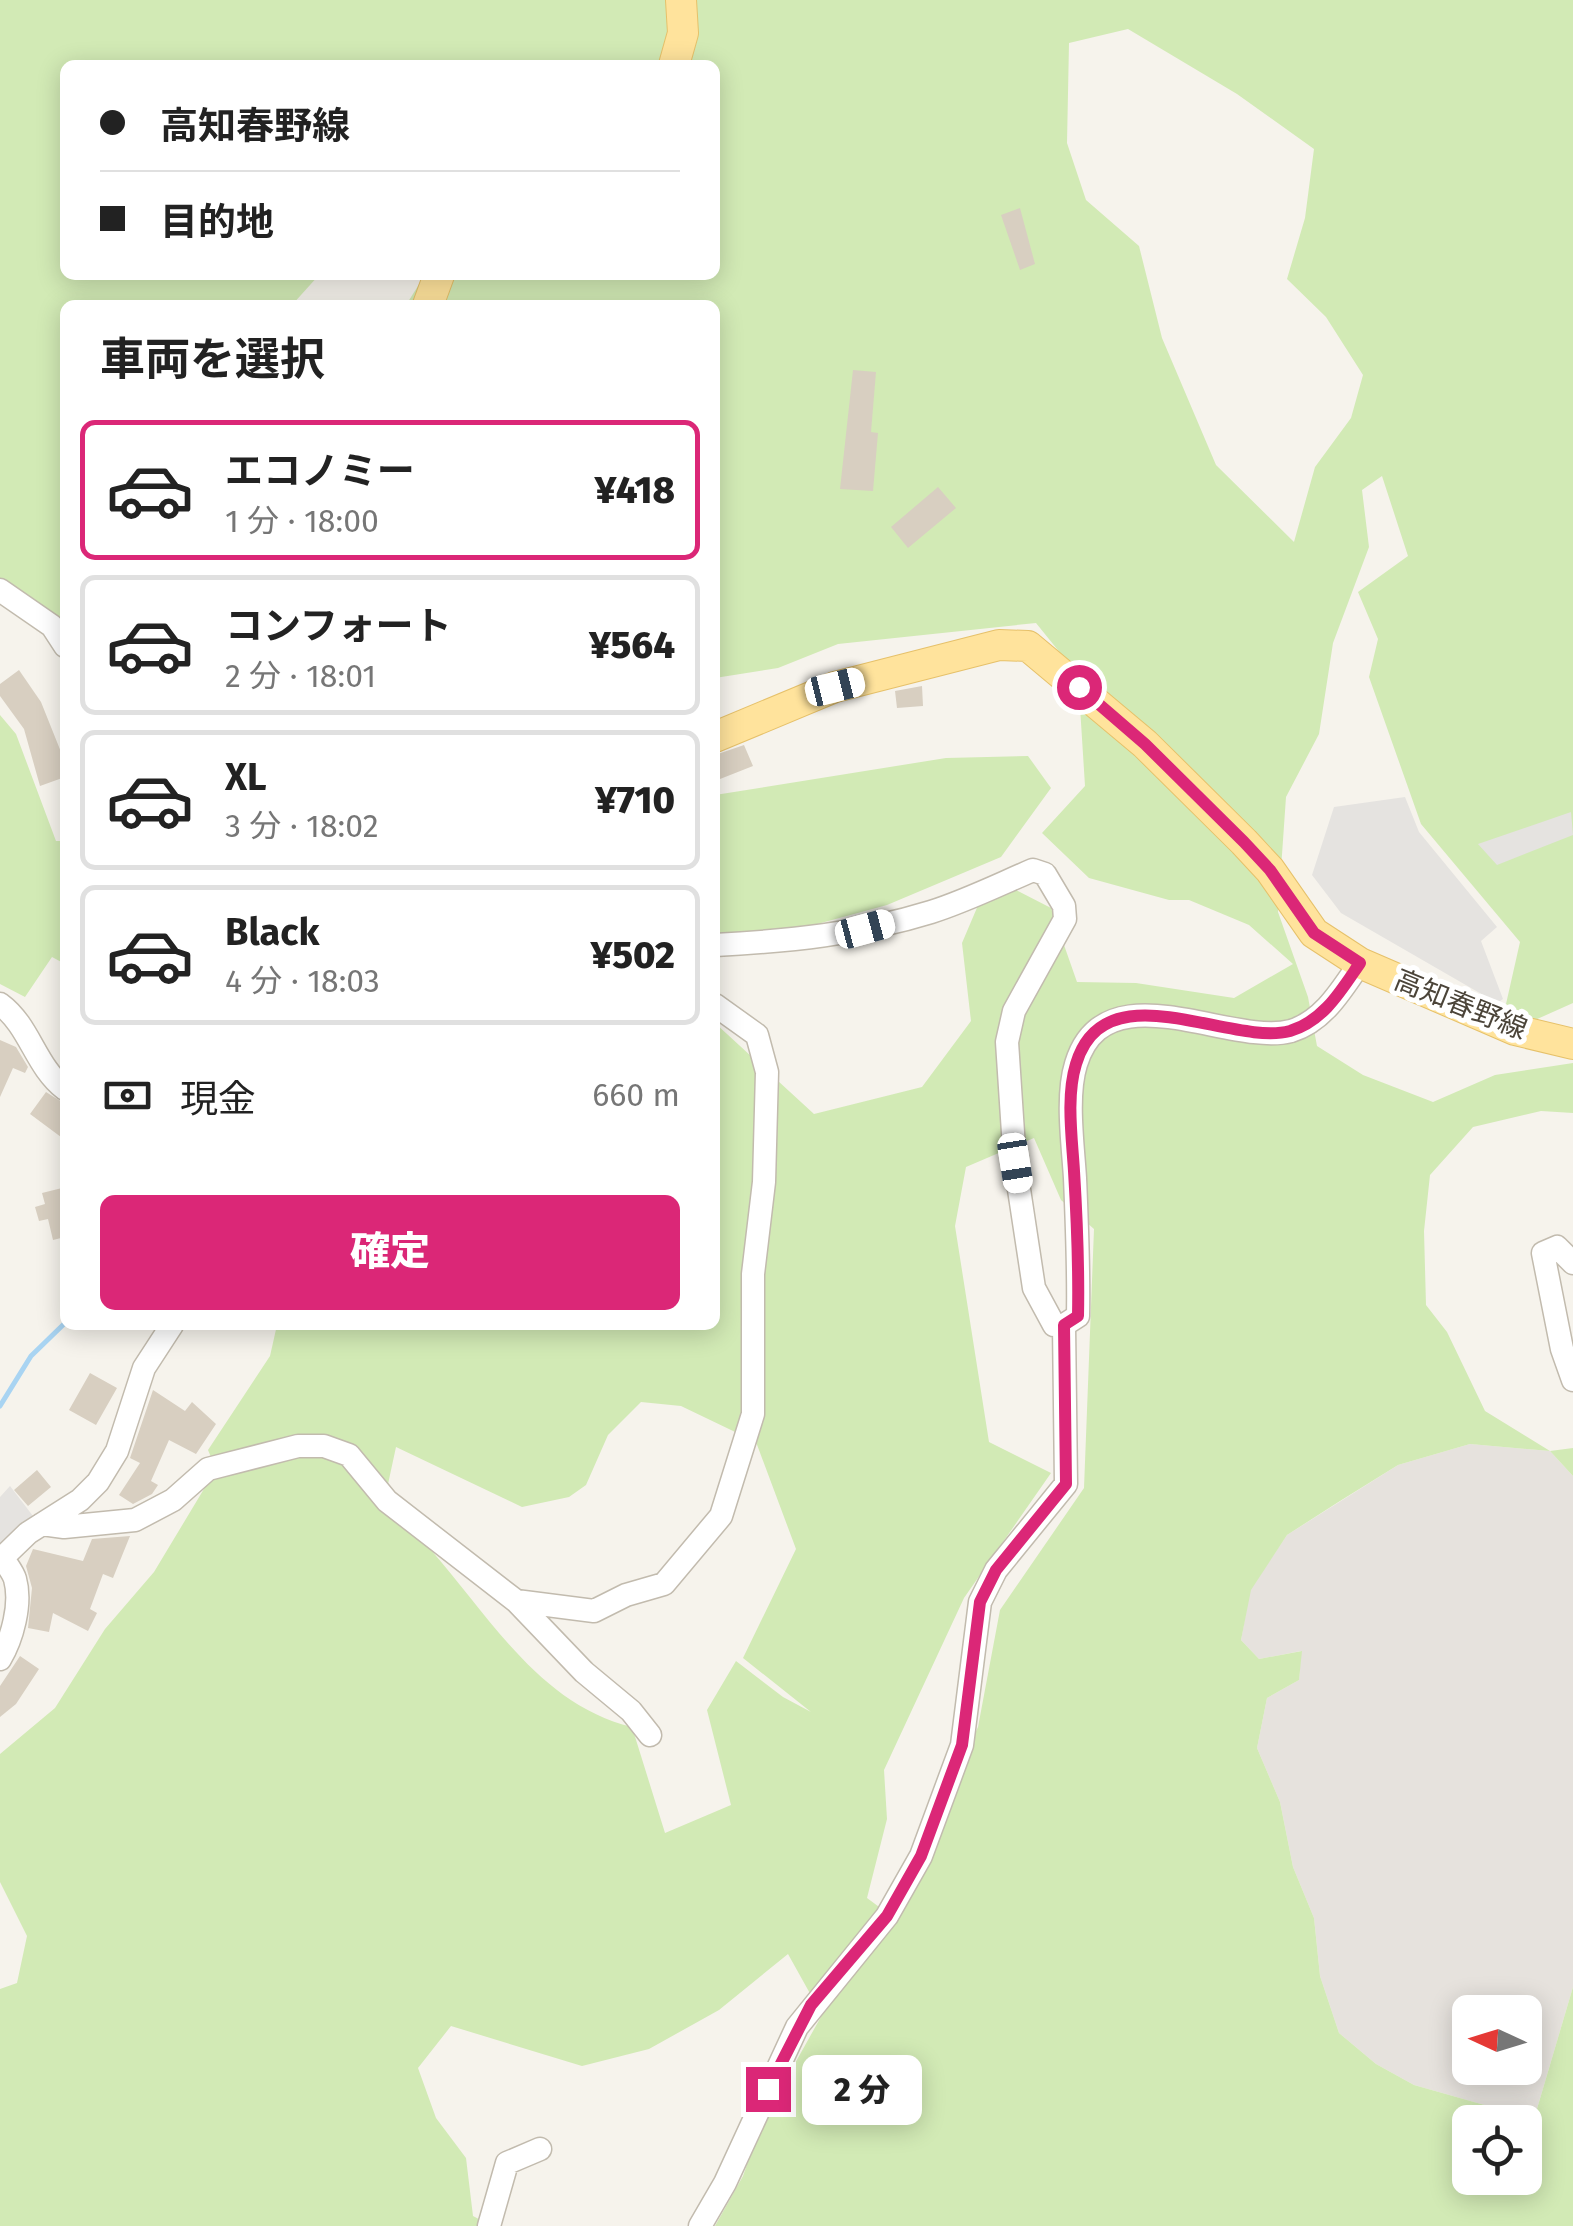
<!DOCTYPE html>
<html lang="ja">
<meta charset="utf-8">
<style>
:root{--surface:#fff;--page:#f2f2f2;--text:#222;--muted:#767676;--line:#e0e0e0;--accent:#db2777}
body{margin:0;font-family:"Fira Sans","Noto Sans JP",sans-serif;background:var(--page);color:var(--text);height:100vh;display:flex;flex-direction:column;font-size:38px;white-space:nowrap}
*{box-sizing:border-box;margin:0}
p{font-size:32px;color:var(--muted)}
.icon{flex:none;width:55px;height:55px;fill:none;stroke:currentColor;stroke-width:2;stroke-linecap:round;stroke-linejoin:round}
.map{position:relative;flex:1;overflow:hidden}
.panel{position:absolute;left:60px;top:300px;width:660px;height:1030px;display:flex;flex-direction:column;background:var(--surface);border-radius:15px;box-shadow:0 5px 25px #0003}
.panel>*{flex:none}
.top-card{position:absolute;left:60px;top:60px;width:660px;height:220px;border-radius:15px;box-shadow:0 5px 25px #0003;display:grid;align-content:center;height:220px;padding:0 40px;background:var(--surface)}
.needle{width:65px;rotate:274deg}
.buttons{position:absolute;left:1452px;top:1995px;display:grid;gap:20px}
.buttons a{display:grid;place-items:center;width:90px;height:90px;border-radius:15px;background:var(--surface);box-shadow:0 5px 25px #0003;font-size:50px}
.end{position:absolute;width:45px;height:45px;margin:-22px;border:12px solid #db2777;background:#fff;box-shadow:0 0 0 5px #fff}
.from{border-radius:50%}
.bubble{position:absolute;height:70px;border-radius:15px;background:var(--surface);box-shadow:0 5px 25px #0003;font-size:32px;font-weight:800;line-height:70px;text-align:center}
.car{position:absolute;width:30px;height:60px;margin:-30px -15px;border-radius:12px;box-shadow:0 0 8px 2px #0007;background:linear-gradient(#fff 24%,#345 0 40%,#fff 0 76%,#345 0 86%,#fff 0)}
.top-card b{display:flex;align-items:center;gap:35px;height:95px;font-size:38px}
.top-card b+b{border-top:2px solid var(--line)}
.top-card i{width:25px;height:25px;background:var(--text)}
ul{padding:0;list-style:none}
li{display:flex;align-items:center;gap:30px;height:140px;margin:0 20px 15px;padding:0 20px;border:5px solid var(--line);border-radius:15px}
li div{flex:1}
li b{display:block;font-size:38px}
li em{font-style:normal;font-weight:800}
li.selected{border-color:var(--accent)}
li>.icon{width:90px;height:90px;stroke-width:1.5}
h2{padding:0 40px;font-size:45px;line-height:120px}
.pay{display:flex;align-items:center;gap:25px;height:110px;padding:0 40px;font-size:38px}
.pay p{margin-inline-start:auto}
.button{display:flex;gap:20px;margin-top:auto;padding:20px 40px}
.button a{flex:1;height:115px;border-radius:15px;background:var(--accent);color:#fff;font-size:40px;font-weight:800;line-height:115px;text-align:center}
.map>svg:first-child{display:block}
</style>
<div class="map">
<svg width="1573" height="2226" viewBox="0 0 1573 2226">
<rect width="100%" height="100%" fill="#f6f3ec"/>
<!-- industrial -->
<path fill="#e6e2dd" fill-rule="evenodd" d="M 1470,1444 L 1550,1451 L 1573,1476 L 1573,1987 L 1534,2119 L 1414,2085 L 1376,2064 L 1339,2033 L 1320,1976 L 1314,1918 L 1293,1867 L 1280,1802 L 1257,1748 L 1267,1698 L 1299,1680 L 1301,1651 L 1259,1659 L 1241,1640 L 1250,1590 L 1287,1535 L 1398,1465 ZM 1470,2012 L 1525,2012 L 1525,2068 L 1470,2068 Z"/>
<!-- green -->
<path fill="#d2eab5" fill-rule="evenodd" d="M 0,0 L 1573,0 L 1573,1003 L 1535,1020 L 1506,1004 L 1520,942 L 1421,824 L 1369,677 L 1378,639 L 1358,592 L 1408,556 L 1382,476 L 1362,490 L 1369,547 L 1333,643 L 1319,734 L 1286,797 L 1278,912 L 1308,997 L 1317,1046 L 1363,1075 L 1433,1102 L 1495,1075 L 1573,1063 L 1573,1113 L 1541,1111 L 1473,1127 L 1430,1175 L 1424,1231 L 1426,1305 L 1447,1332 L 1485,1411 L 1550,1451 L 1573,1448 L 1573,1476 L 1550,1451 L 1470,1444 L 1398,1465 L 1340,1501 L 1287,1535 L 1251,1590 L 1241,1640 L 1259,1659 L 1302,1651 L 1299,1680 L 1267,1698 L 1257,1748 L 1280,1802 L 1293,1867 L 1314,1918 L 1320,1976 L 1339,2033 L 1376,2064 L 1414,2085 L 1534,2119 L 1573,1987 L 1573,2226 L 715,2226 L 743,2176 L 761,2124 L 822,2015 L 788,1954 L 719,2010 L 649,2049 L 582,2066 L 451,2026 L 418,2068 L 436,2118 L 466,2158 L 473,2216 L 492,2226 L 0,2226 L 0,1989 L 17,1983 L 27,1936 L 0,1882 L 0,1754 L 55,1708 L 105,1629 L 154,1572 L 216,1469 L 208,1450 L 270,1356 L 277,1325 L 715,1325 L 715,1023 L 814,1114 L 922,1087 L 971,1021 L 962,943 L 979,903 L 1010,887 L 1051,908 L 1077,982 L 1136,983 L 1234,998 L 1293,964 L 1249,925 L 1189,900 L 1169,900 L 1089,878 L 1042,833 L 1085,786 L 1078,675 L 1036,623 L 838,644 L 778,668 L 715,678 L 715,305 L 406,305 L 423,278 L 420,275 L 715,275 L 715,65 L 65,65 L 65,275 L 319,275 L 292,305 L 65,305 L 65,629 L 0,582 ZM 1128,29 L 1237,94 L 1314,149 L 1305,218 L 1287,279 L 1326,317 L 1363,375 L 1351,418 L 1315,467 L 1294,542 L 1216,465 L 1162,338 L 1139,246 L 1086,200 L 1067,143 L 1069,43 ZM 1034,1138 L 1061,1200 L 1094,1229 L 1084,1488 L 1000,1610 L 978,1727 L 890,1915 L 867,1898 L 887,1819 L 884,1770 L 964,1598 L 1051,1473 L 989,1442 L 955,1226 L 966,1167 ZM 641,1402 L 681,1406 L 756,1442 L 796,1549 L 743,1658 L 811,1712 L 783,1697 L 736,1661 L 707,1710 L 731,1805 L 665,1833 L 632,1727 C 540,1705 489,1616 431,1550 C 418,1536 398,1524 382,1512 L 396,1447 L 522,1507 L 569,1497 L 586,1485 L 608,1435 ZM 1470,2122 L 1525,2122 L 1525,2178 L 1470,2178 Z
M 0,715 L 16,734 L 56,841 L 65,841 L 65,964 L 52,957 L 25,997 L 0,984 Z
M 1028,756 L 1051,788 L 1001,857 L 887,905 L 810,926 L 715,938 L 715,795 L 946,758 Z"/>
<!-- parking -->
<path fill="#e5e3e0" d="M 1405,797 L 1419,832 L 1497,927 L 1481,941 L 1503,999 L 1497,1003 L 1341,913 L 1312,875 L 1334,807 Z
M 1571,812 L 1573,835 L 1497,865 L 1478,844 Z
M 10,1486 L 33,1516 L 0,1551 L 0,1497 Z"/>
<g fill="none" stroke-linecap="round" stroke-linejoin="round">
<!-- stream -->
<path stroke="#a9d4f2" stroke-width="5" d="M 0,1406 L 31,1356 L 65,1323"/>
</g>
<!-- building -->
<path fill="#d8cfc1" d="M 1020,208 L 1035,264 L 1020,270 L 1001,215 Z
M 853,370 L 876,372 L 871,432 L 878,433 L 873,491 L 840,489 Z
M 938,487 L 956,508 L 908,548 L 891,527 Z
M 19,670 L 41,702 L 65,762 L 65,777 L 40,786 L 24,729 L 0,696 L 0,684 Z
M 922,686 L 923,706 L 897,708 L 895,691 Z
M 744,745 L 753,766 L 715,781 L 715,755 Z
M 0,1040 L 16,1047 L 28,1067 L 25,1073 L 13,1068 L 0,1097 Z
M 46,1092 L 65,1104 L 65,1140 L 30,1114 Z
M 62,1188 L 65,1237 L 53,1240 L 48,1219 L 39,1221 L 35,1207 L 45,1204 L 42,1193 Z
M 90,1373 L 117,1388 L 96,1425 L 69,1410 Z
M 153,1390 L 185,1411 L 192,1402 L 216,1424 L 196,1454 L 169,1440 L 151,1481 L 158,1485 L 152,1494 L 133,1504 L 119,1495 L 140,1463 L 130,1458 Z
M 37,1470 L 51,1487 L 28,1506 L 14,1490 Z
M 130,1536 L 113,1578 L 103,1574 L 90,1609 L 97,1613 L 88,1631 L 53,1613 L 49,1632 L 28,1628 L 32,1588 L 26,1566 L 33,1549 L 83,1561 L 92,1539 Z
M 20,1656 L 39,1669 L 16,1704 L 0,1717 L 0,1686 Z"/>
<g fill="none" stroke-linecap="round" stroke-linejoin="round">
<!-- minor casing -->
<g stroke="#c2bbae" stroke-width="25">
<path id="minor" d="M 0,590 L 52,626 L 65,646
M 715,945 C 789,941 860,934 931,912 C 966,901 1000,884 1033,870 L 1045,874 L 1064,906 L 1065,919 L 1014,1011 L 1007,1042 L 1015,1163 L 1034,1288 L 1054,1325 L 1064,1325
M 0,1004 C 30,1026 35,1066 65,1089
M 1573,1263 L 1557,1247 L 1543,1253 L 1562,1349 L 1573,1380
M 1064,1325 L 1078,1316 C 1079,1270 1077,1225 1075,1178 C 1073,1145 1066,1096 1076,1064 C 1105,968 1230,1047 1291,1031 C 1324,1021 1342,989 1360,963
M 42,1524 L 64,1527 L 135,1520 L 173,1500 L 208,1469 L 298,1446 L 324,1446 L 349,1455 L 387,1501 L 516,1601 L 594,1611 L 626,1595 L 664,1584 L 721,1516 L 753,1414 L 753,1274 L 764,1182 L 767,1072 L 757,1035 L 715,1005
M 0,1560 L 28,1533 L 80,1500 L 98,1482 L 117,1451 L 144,1368 L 172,1325
M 516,1601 L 584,1672 L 631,1711 L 650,1735
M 0,1659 C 12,1639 22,1604 15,1579 C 13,1572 6,1564 3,1558
M 489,2226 L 507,2163 L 540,2149
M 700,2226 L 725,2183 L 797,2027 L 887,1916 L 921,1856 L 962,1745 L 980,1602 L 996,1570 L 1066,1484 L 1064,1325"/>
</g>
<!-- major casing -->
<g stroke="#e6c16a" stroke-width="32">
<path id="major" d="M 674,65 L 683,33 L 681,0
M 428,305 L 439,275
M 715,737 L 835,687 L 999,645 L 1028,646 L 1145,744 L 1244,842 L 1270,870 L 1314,933 L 1360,963 L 1515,1030 L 1573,1044"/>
</g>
<!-- minor -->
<use href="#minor" stroke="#fff" stroke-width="22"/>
<!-- major -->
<use href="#major" stroke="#ffe39c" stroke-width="30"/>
</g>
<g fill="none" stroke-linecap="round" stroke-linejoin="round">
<!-- route -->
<path stroke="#db2777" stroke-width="12" d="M 768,2089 L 811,2005 L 887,1916 L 921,1856 L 962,1745 L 980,1602 L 996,1570 L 1066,1484 L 1064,1325 L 1078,1316 C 1079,1267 1077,1220 1074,1171 C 1072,1138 1066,1096 1076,1064 C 1105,968 1230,1047 1290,1031 C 1324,1021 1342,989 1360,963 L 1314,933 L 1270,870 L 1244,842 L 1145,744 L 1079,687"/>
</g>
<g text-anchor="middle" stroke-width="10" stroke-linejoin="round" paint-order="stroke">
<!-- street labels -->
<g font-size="28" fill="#4b4439" stroke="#fff">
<text transform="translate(1461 1004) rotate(22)" y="10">高知春野線</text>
</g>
</g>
</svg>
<div class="buttons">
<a><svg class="needle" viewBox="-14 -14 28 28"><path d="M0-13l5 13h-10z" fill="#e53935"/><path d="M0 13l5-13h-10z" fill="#767676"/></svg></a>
<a><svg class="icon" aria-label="locate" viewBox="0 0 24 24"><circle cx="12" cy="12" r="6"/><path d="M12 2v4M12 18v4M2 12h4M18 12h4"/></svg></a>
</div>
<i class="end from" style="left:1079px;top:687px"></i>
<i class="end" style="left:768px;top:2089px"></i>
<div class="bubble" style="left:802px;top:2055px;width:120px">2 分</div>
<i class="car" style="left:835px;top:687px;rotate:76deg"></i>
<i class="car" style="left:865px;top:929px;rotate:75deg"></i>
<i class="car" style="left:1015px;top:1163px;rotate:171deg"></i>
<div class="top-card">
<b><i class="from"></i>高知春野線</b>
<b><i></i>目的地</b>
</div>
<section class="panel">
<h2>車両を選択</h2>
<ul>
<li class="selected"><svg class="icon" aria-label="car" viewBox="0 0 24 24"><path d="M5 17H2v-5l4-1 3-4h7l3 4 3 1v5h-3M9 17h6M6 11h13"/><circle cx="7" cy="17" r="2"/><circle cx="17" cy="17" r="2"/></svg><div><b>エコノミー</b><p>1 分 · 18:00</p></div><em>¥418</em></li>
<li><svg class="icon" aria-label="car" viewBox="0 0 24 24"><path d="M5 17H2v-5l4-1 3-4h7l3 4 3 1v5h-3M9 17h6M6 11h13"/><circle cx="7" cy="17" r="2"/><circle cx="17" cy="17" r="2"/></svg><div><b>コンフォート</b><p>2 分 · 18:01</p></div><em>¥564</em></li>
<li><svg class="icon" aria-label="car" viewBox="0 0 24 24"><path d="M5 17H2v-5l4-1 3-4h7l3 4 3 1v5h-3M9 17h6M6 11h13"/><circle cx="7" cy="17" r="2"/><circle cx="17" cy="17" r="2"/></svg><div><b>XL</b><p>3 分 · 18:02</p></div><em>¥710</em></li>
<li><svg class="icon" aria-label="car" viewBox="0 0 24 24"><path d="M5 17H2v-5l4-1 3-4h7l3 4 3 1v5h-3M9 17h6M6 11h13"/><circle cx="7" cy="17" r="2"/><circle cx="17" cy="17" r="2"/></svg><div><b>Black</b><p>4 分 · 18:03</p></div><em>¥502</em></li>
</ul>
<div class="pay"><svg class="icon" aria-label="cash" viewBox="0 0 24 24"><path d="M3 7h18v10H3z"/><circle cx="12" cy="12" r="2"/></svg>現金<p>660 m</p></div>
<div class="button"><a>確定</a></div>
</section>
</div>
